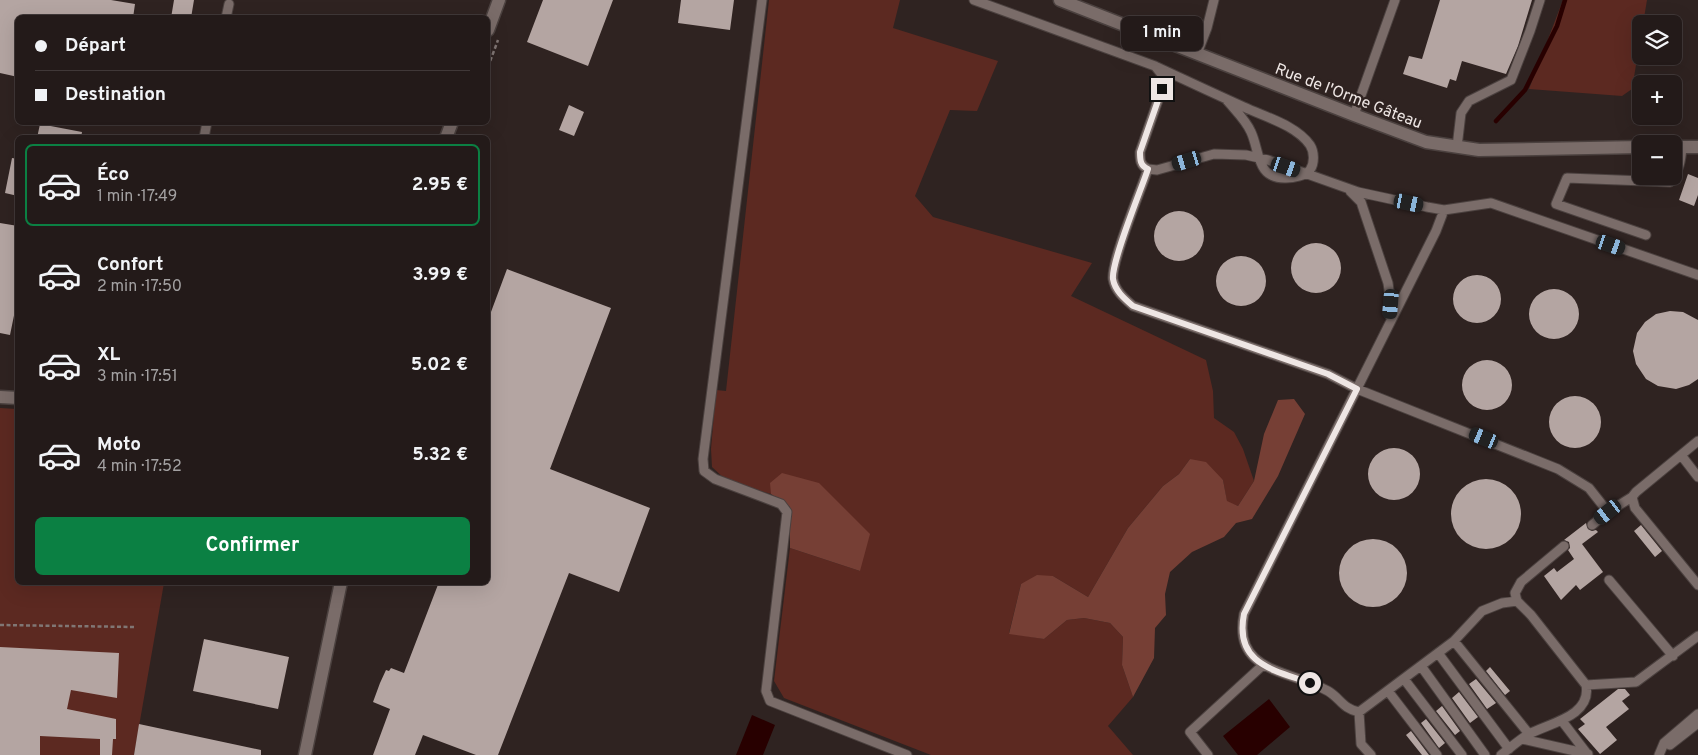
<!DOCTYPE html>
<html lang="fr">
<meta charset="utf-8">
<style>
:root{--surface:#231a19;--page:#2f2726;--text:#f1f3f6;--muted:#a3a1a2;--line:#403838;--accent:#0b8043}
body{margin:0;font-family:Overpass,sans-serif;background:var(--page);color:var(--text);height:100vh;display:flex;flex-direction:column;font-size:19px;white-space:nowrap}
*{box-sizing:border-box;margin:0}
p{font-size:16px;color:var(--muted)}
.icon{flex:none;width:28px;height:28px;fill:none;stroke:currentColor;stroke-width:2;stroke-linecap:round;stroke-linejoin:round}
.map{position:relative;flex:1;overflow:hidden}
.drawer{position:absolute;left:15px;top:135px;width:475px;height:450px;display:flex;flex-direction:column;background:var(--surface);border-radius:8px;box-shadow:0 5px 20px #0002,0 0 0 1px var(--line)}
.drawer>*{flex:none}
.hud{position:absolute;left:15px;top:15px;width:475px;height:110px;border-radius:8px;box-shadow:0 5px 20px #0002,0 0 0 1px var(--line);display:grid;align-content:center;height:110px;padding:0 20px;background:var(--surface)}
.controls{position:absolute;left:1632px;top:15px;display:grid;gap:10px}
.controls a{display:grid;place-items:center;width:50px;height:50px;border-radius:8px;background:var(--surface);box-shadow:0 5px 20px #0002,0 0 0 1px var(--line);font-size:25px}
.end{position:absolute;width:22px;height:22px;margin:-11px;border:6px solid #eee6e4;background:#111;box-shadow:0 0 0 2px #111}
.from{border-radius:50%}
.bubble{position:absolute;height:35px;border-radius:8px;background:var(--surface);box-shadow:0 5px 20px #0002,0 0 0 1px var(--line);font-size:16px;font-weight:700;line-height:35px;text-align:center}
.car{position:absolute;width:15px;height:30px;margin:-15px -8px;border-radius:6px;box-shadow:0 0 4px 1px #0007;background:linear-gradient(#222 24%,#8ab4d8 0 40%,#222 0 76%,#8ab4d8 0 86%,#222 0)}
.hud b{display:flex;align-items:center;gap:18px;height:48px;font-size:19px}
.hud b+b{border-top:1px solid var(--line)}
.hud i{width:12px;height:12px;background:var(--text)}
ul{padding:9px 0 0;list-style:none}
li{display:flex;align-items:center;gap:15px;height:82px;margin:0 10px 8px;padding:0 10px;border:2px solid transparent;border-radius:8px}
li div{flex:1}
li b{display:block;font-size:19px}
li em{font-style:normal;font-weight:700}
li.selected{border-color:var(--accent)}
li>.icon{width:45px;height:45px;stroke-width:1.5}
.action{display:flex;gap:10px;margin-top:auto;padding:10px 20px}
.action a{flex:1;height:58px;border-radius:8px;background:var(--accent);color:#fff;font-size:20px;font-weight:700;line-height:58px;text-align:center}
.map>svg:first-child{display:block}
</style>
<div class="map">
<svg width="1698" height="755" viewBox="0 0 1698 755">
<rect width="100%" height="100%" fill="#2f2321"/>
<!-- green -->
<path fill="#5c2921" d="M 769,0 L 900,0 L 893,28 L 998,61 L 977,111 L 950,110 L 915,196 L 933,217 L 1092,263 L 1071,296 L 1206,360 L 1213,391 L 1214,418 L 1234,432 L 1243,449 L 1254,481 L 1238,506 L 1227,502 L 1223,480 L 1190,459 L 1179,474 L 1163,486 L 1128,528 L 1088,597 L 1053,576 L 1021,584 L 1009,633 L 1044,639 L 1067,620 L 1084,618 L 1110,623 L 1123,637 L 1122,665 L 1133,697 L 1108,726 L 1133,755 L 931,755 L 784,698 L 774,681 L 790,548 L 860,571 L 771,483 L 771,494 L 727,481 L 712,467 L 711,449 L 716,390 L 726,391 Z
M 1563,0 L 1647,0 L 1643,24 L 1641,24 L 1641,35 L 1632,89 L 1622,96 L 1529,89 Z
M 0,408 L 17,409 L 18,582 L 164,583 L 134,755 L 0,755 Z"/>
<!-- forest -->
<path fill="#763f35" d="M 1294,399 L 1305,414 L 1278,476 L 1252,519 L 1236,523 L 1224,537 L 1192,552 L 1170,572 L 1165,594 L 1166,615 L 1155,628 L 1154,658 L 1133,697 L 1122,665 L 1123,637 L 1110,623 L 1084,618 L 1067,620 L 1044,639 L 1009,634 L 1021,584 L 1037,575 L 1053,576 L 1088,597 L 1128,528 L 1163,486 L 1179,474 L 1190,459 L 1206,462 L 1223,480 L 1227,501 L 1238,506 L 1254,481 L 1264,434 L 1278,400 Z
M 782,473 L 819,483 L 870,534 L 860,571 L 790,548 L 790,507 L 771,494 L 770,483 Z"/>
<!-- water -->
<path fill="#280000" d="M 1269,699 L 1290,727 L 1257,755 L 1238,755 L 1223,736 Z
M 752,715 L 775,725 L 763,755 L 736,755 Z"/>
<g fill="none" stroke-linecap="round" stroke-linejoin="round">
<!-- stream -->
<path stroke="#280000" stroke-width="4.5" d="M 1496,121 L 1525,90 L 1557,26 L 1565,0"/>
</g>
<!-- building -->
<path fill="#b4a5a2" d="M 0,0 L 111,0 L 135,4 L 133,18 L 18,18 L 18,77 L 0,73 Z
M 174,0 L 194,0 L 191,18 L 171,18 Z
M 543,0 L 613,0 L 588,66 L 527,42 Z
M 681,0 L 734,0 L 730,30 L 678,23 Z
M 1440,0 L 1532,0 L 1518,46 L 1506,74 L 1462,61 L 1456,81 L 1450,79 L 1447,88 L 1403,74 L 1409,56 L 1422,59 Z
M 569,105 L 584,112 L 574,136 L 559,130 Z
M 40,124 L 82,132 L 81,138 L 37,138 Z
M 12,158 L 18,159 L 18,196 L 5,193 Z
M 1688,174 L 1698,178 L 1698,195 L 1694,206 L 1679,200 Z
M1154 236a25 25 0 1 1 50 0a25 25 0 1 1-50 0Z
M 0,223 L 18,226 L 18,296 L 10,335 L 0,333 Z
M1291 268a25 25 0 1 1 50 0a25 25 0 1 1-50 0Z
M1216 281a25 25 0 1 1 50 0a25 25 0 1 1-50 0Z
M 507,269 L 611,308 L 550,469 L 650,508 L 619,592 L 569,573 L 498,755 L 476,755 L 423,735 L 415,755 L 373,755 L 390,709 L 373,702 L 380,683 L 386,670 L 389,671 L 391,668 L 404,673 L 439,582 L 488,582 L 488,320 Z
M1453 299a24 24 0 1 1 48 0a24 24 0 1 1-48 0Z
M1529 314a25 25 0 1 1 50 0a25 25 0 1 1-50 0Z
M 1670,311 L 1683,312 L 1698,320 L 1698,379 L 1689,385 L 1676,389 L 1658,386 L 1646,379 L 1636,364 L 1633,351 L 1637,333 L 1645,322 L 1656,314 Z
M1462 385a25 25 0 1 1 50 0a25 25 0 1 1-50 0Z
M1549 422a26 26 0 1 1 52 0a26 26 0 1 1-52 0Z
M1368 474a26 26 0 1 1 52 0a26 26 0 1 1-52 0Z
M1451 514a35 35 0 1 1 70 0a35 35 0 1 1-70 0Z
M 1586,523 L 1588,529 L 1592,531 L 1596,530 L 1598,532 L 1582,544 L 1603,572 L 1580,590 L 1576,585 L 1561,600 L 1544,576 L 1554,568 L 1557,572 L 1574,559 L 1568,550 L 1570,548 L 1569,542 L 1564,540 Z
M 1641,525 L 1662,551 L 1655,557 L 1634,531 Z
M1339 573a34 34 0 1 1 68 0a34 34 0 1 1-68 0Z
M 204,639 L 289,657 L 278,709 L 193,691 Z
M 0,647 L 119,653 L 117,698 L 71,690 L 67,709 L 116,719 L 116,739 L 113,739 L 112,755 L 100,755 L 100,739 L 40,736 L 40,755 L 0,755 Z
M 1490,667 L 1510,691 L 1505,695 L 1486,671 Z
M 1476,679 L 1496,703 L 1487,709 L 1469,684 Z
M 1618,689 L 1625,689 L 1630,695 L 1622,701 L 1629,709 L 1606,727 L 1617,740 L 1600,754 L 1578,729 L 1585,724 L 1580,719 Z
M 1459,692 L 1478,717 L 1470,723 L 1452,698 Z
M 1442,706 L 1460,731 L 1455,735 L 1436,711 Z
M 1426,719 L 1445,743 L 1439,748 L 1421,723 Z
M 139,724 L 261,750 L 261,755 L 134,755 Z
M 1411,731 L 1429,755 L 1422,755 L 1406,735 Z"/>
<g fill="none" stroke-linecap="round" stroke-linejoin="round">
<!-- lane casing -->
<g stroke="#4b413f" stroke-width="11">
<path id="lane" d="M 762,0 L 703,459 L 704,471 L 715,479 L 781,504 L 787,512 L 766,691 L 770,701 L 907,755
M 974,0 L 1155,66 L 1163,76 L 1162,89 L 1140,152 C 1140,159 1140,166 1148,169
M 226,18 L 229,4
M 1197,54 L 1207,28 L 1214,0
M 1155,66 C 1185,80 1215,94 1244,107 C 1265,117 1296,125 1310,145 C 1314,151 1315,163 1310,170 C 1305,176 1293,178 1286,178 C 1256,179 1260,151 1251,132 C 1246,120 1234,109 1226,99
M 1354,115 L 1395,0
M 204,138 L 207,122
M 1457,147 L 1461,113 L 1469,101 L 1511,80 L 1530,31 L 1540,0
M 1350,191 L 1361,202 L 1388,283 L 1391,304 L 1390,316
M 1444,210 L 1436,231 L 1244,614 C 1232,673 1291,670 1328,691 C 1340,698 1343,709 1359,712 L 1454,641 L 1482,611 L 1502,603 L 1517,601 L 1515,593 L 1521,582 L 1564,546
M 1646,235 L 1556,204 L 1567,178 L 1670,182 C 1679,171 1681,161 1682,147
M 1698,441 L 1636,492 L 1632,497 L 1635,508 L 1698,585
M 1681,455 L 1698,477
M 1632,497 L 1608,512 L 1589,488 L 1558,469 L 1357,389 L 1328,374 L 1133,306 C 1125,299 1115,291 1113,279 C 1111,261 1141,190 1148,169 L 1157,170 L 1214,154 L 1246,155 L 1268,160 L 1358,192 L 1427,207 L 1444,210 L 1491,203 L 1698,275
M 1592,525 L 1608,512
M 1609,580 L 1673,656
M 1454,641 L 1529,734
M 1438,653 L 1509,749
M 1421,666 L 1485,755
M 1404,679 L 1462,755
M 1586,685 L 1636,682 L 1698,636
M 1388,691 L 1437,755
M 1359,712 L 1361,744 L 1371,755
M 1562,721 L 1588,755
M 1522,739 L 1588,754
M 1670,745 L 1698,723
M 1208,755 L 1190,732 L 1263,665
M 1501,755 C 1510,748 1520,739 1529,734 C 1550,723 1592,716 1586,685 L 1531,615 L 1517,601
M 1659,755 L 1664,743 L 1698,714"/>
</g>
<!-- street casing -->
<g stroke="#4b413f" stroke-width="15">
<path id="street" d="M 1060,0 L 1354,115 L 1426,142 L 1479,150 L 1641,147
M 488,30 L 499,0
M 446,138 L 452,122
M 1674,147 L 1698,147
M 0,397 L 18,398
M 305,755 L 341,582"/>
</g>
<!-- path -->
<path stroke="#807674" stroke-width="2.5" stroke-dasharray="4 2.5" stroke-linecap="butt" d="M 488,67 L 498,40
M 0,625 L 134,627"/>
<!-- lane -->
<use href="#lane" stroke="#7a6c69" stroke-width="9"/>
<!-- street -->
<use href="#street" stroke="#7a6c69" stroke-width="12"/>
</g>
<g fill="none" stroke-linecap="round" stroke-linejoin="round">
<!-- route -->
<path stroke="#eee6e4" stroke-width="6" d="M 1162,89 L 1140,152 C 1140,159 1140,166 1148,169 C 1141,190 1111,262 1113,279 C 1115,291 1125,299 1133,306 L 1328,374 L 1357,389 L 1244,614 C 1234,664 1274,670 1310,683"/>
</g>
<g text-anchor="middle" stroke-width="5" stroke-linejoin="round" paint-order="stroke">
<!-- street labels -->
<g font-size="16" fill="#eee6e4" stroke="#2f2321">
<text transform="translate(1349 95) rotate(21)" y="6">Rue de l'Orme Gâteau</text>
</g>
</g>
</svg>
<div class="controls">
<a><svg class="icon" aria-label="layers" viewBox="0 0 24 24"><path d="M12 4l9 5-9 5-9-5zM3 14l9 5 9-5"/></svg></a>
<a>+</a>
<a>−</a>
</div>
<i class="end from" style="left:1310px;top:683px"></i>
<i class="end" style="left:1162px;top:89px"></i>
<div class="bubble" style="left:1121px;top:16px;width:82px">1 min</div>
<i class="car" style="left:1187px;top:161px;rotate:253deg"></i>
<i class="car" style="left:1286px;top:167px;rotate:109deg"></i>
<i class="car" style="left:1409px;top:203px;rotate:102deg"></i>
<i class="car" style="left:1611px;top:245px;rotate:109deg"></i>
<i class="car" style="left:1391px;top:304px;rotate:185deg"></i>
<i class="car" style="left:1484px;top:438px;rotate:292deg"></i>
<i class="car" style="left:1608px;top:512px;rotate:232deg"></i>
<div class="hud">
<b><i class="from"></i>Départ</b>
<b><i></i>Destination</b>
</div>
<section class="drawer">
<ul>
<li class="selected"><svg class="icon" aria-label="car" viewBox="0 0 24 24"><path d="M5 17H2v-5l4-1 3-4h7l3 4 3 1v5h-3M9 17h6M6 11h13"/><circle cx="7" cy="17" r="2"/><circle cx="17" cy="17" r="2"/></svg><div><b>Éco</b><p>1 min · 17:49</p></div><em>2.95 €</em></li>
<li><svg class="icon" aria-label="car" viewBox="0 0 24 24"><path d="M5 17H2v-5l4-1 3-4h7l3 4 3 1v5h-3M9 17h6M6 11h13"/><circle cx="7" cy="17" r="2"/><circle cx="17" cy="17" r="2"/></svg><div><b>Confort</b><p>2 min · 17:50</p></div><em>3.99 €</em></li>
<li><svg class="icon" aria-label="car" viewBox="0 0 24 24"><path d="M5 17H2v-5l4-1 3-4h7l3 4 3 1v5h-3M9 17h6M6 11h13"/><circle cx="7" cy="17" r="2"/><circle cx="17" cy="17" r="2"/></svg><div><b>XL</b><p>3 min · 17:51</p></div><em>5.02 €</em></li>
<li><svg class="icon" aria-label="car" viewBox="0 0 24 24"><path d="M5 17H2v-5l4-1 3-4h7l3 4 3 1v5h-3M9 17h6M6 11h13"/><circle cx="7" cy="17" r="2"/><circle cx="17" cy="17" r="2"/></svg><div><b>Moto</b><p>4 min · 17:52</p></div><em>5.32 €</em></li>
</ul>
<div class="action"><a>Confirmer</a></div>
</section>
</div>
